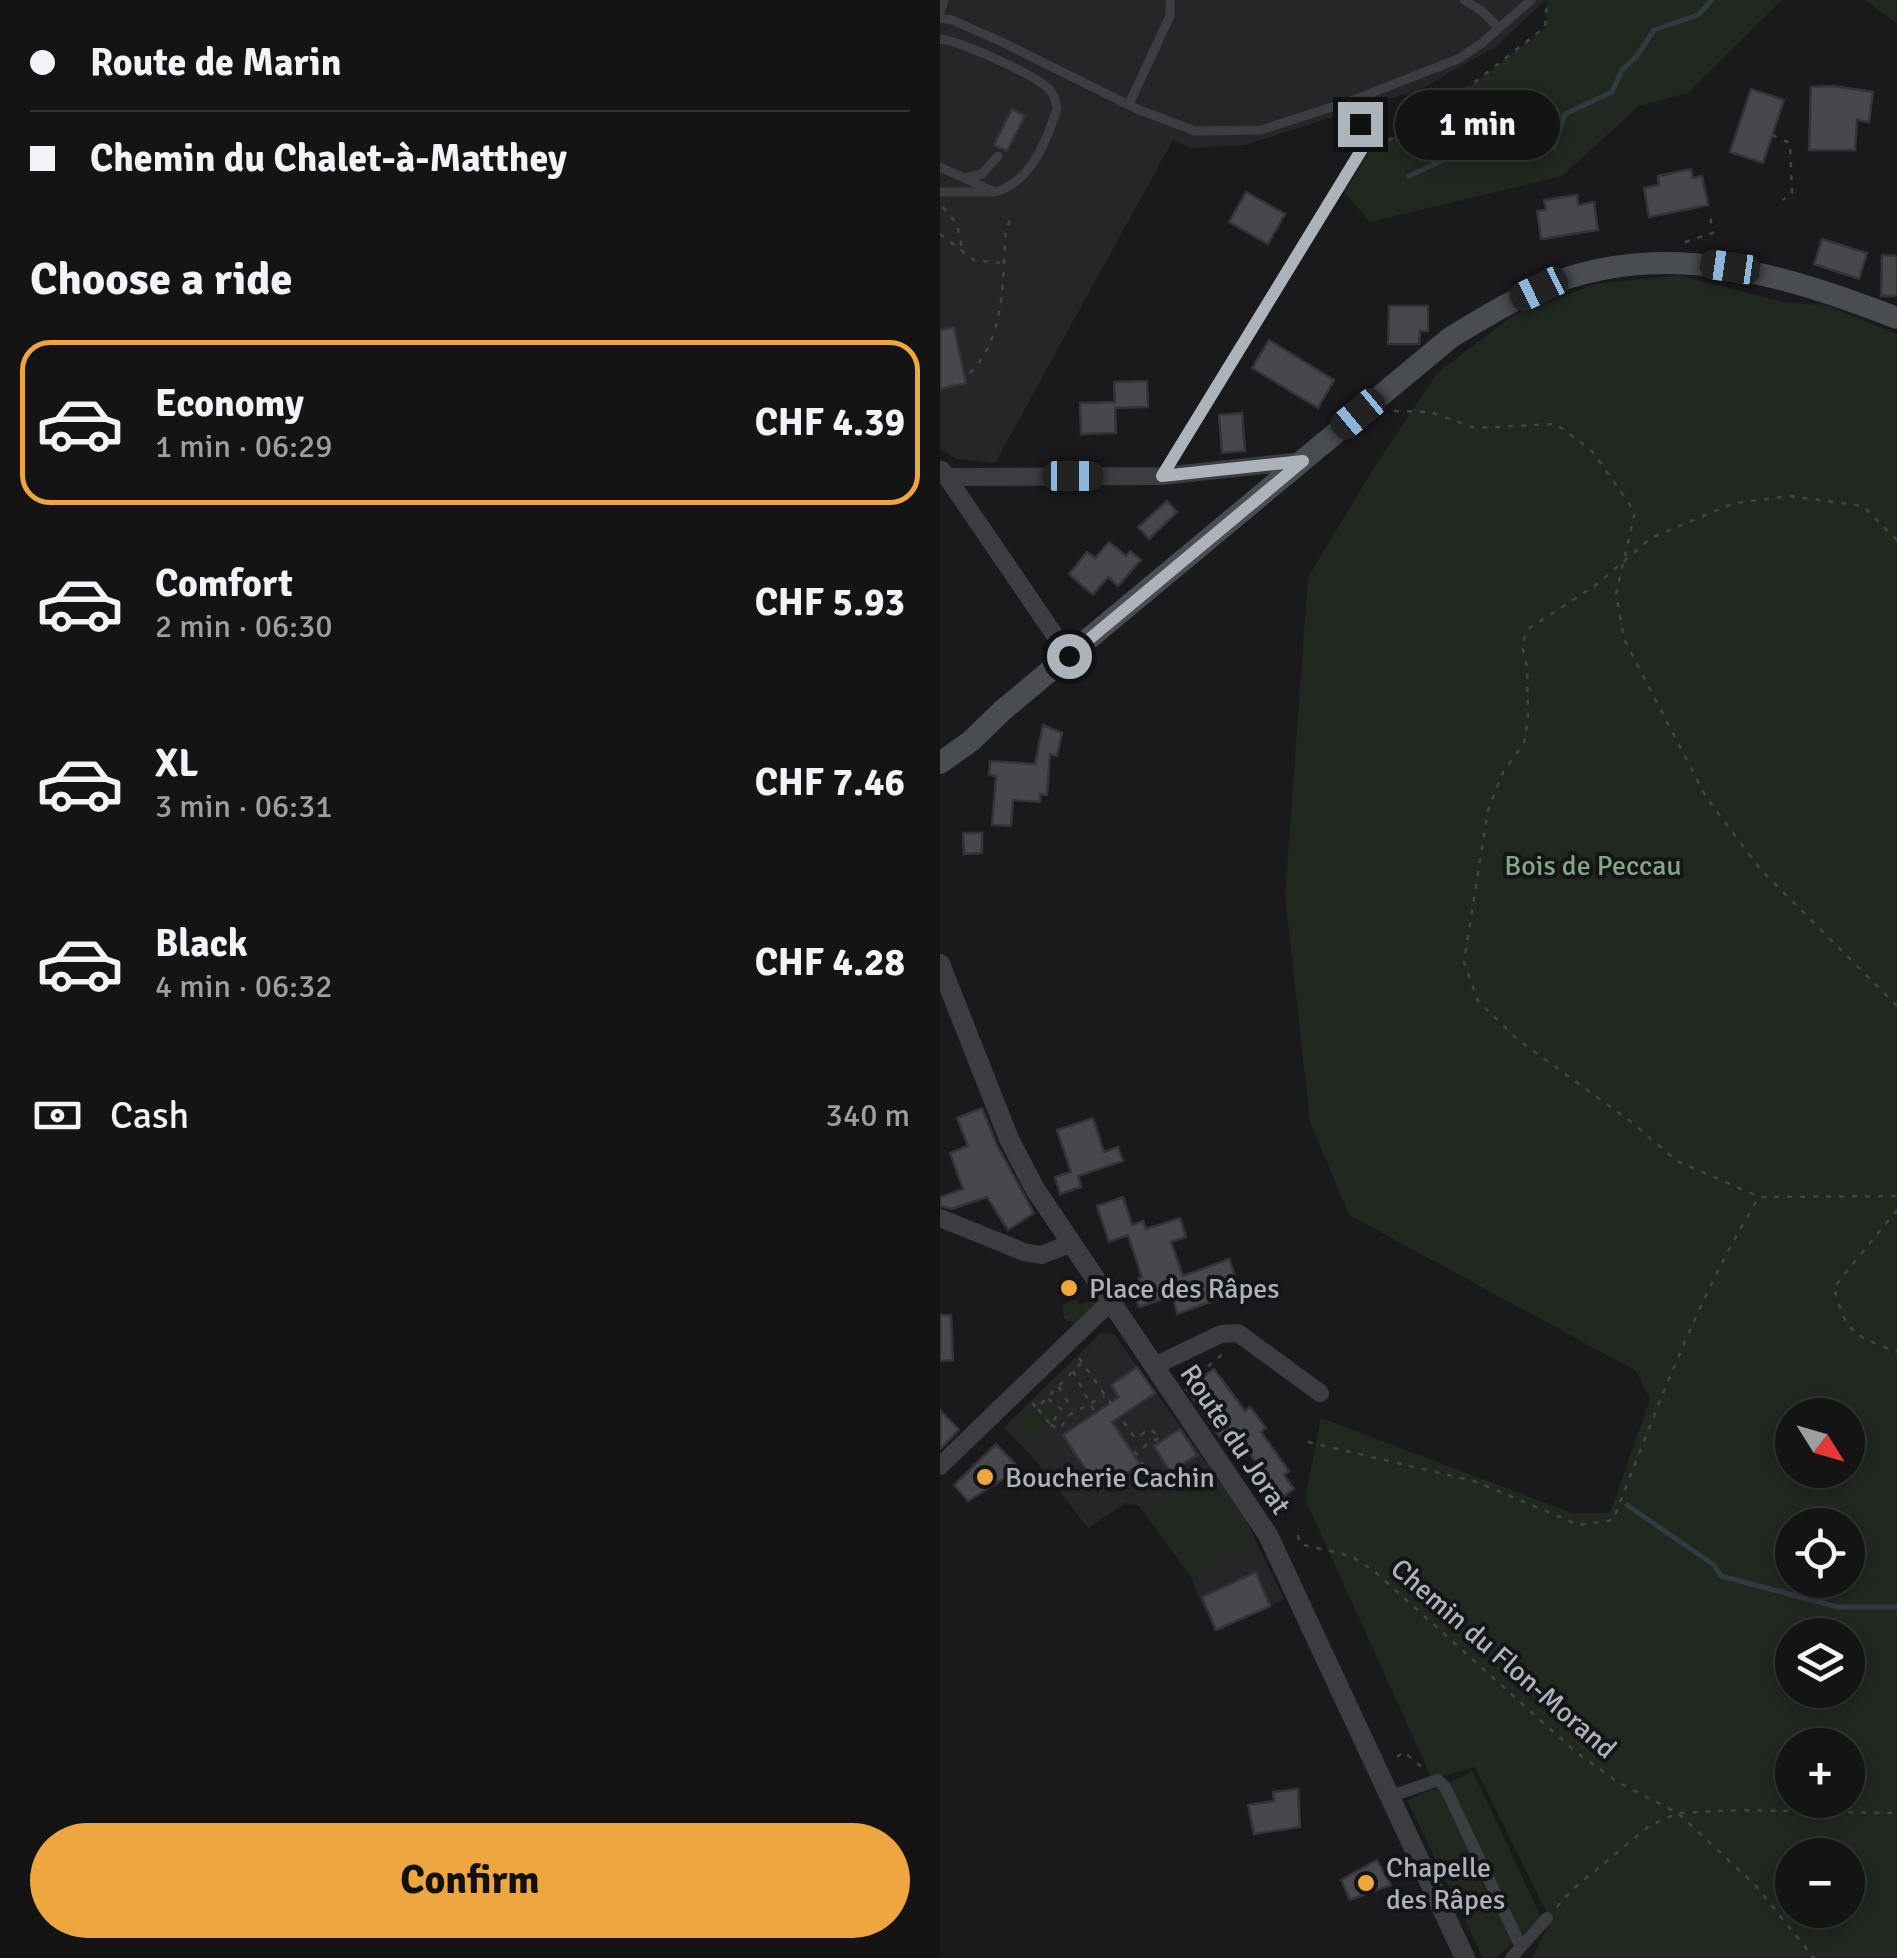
<!DOCTYPE html>
<meta charset="utf-8">
<style>
:root{--surface:#141415;--page:#212122;--text:#f1f3f6;--muted:#9d9ea0;--line:#333334;--accent:#eea640}
body{margin:0;font-family:Signika,sans-serif;background:var(--page);color:var(--text);height:100vh;display:flex;flex-direction:column;font-size:38px;white-space:nowrap}
*{box-sizing:border-box;margin:0}
p{font-size:32px;color:var(--muted)}
.icon{flex:none;width:55px;height:55px;fill:none;stroke:currentColor;stroke-width:2;stroke-linecap:round;stroke-linejoin:round}
.map{position:relative;flex:1;overflow:hidden}
.drawer{display:flex;flex-direction:column;background:var(--surface);width:940px}
.drawer>*{flex:none}
.guide{display:grid;align-content:center;height:220px;padding:0 30px;background:var(--surface)}
.needle{width:65px;rotate:127deg}
.tools{position:absolute;left:835px;top:1398px;display:grid;gap:20px}
.tools a{display:grid;place-items:center;width:90px;height:90px;border-radius:50%;background:var(--surface);box-shadow:0 5px 15px #0003,0 0 0 2px var(--line);font-size:50px}
.end{position:absolute;width:45px;height:45px;margin:-22px;border:12px solid #adb3bb;background:#111;box-shadow:0 0 0 5px #111}
.from{border-radius:50%}
.bubble{position:absolute;height:70px;border-radius:35px;background:var(--surface);box-shadow:0 5px 15px #0003,0 0 0 2px var(--line);font-size:32px;font-weight:800;line-height:70px;text-align:center}
.car{position:absolute;width:30px;height:60px;margin:-30px -15px;border-radius:12px;box-shadow:0 0 8px 2px #0007;background:linear-gradient(#222 24%,#8ab4d8 0 40%,#222 0 76%,#8ab4d8 0 86%,#222 0)}
.guide b{display:flex;align-items:center;gap:35px;height:95px;font-size:38px}
.guide b+b{border-top:2px solid var(--line)}
.guide i{width:25px;height:25px;background:var(--text)}
ul{padding:0;list-style:none}
li{display:flex;align-items:center;gap:30px;height:165px;margin:0 20px 15px;padding:0 10px;border:5px solid transparent;border-radius:30px}
li div{flex:1}
li b{display:block;font-size:38px}
li em{font-style:normal;font-weight:800}
li.current{border-color:var(--accent)}
li>.icon{width:90px;height:90px;stroke-width:1.5}
h2{padding:0 30px;font-size:45px;line-height:120px}
.pay{display:flex;align-items:center;gap:25px;height:110px;padding:0 30px;font-size:38px}
.pay p{margin-inline-start:auto}
.button{display:flex;gap:20px;margin-top:auto;padding:20px 30px}
.button a{flex:1;height:115px;border-radius:60px;background:var(--accent);color:#111;font-size:40px;font-weight:800;line-height:115px;text-align:center}
main{display:flex;flex:1;min-height:0}
.map>svg:first-child{display:block}
</style>
<main>
<section class="drawer">
<div class="guide">
<b><i class="from"></i>Route de Marin</b>
<b><i></i>Chemin du Chalet-à-Matthey</b>
</div>
<h2>Choose a ride</h2>
<ul>
<li class="current"><svg class="icon" aria-label="car" viewBox="0 0 24 24"><path d="M5 17H2v-5l4-1 3-4h7l3 4 3 1v5h-3M9 17h6M6 11h13"/><circle cx="7" cy="17" r="2"/><circle cx="17" cy="17" r="2"/></svg><div><b>Economy</b><p>1 min · 06:29</p></div><em>CHF 4.39</em></li>
<li><svg class="icon" aria-label="car" viewBox="0 0 24 24"><path d="M5 17H2v-5l4-1 3-4h7l3 4 3 1v5h-3M9 17h6M6 11h13"/><circle cx="7" cy="17" r="2"/><circle cx="17" cy="17" r="2"/></svg><div><b>Comfort</b><p>2 min · 06:30</p></div><em>CHF 5.93</em></li>
<li><svg class="icon" aria-label="car" viewBox="0 0 24 24"><path d="M5 17H2v-5l4-1 3-4h7l3 4 3 1v5h-3M9 17h6M6 11h13"/><circle cx="7" cy="17" r="2"/><circle cx="17" cy="17" r="2"/></svg><div><b>XL</b><p>3 min · 06:31</p></div><em>CHF 7.46</em></li>
<li><svg class="icon" aria-label="car" viewBox="0 0 24 24"><path d="M5 17H2v-5l4-1 3-4h7l3 4 3 1v5h-3M9 17h6M6 11h13"/><circle cx="7" cy="17" r="2"/><circle cx="17" cy="17" r="2"/></svg><div><b>Black</b><p>4 min · 06:32</p></div><em>CHF 4.28</em></li>
</ul>
<div class="pay"><svg class="icon" aria-label="cash" viewBox="0 0 24 24"><path d="M3 7h18v10H3z"/><circle cx="12" cy="12" r="2"/></svg>Cash<p>340 m</p></div>
<div class="button"><a>Confirm</a></div>
</section>
<div class="map">
<svg width="957" height="1958" viewBox="0 0 957 1958">
<rect width="100%" height="100%" fill="#1a1a1c"/>
<!-- built -->
<path fill="#262629" d="M 0,0 L 606,0 L 555,47 L 481,89 L 305,145 L 251,148 L 233,140 L 55,463 L 17,459 L 0,449 Z
M 161,1333 L 174,1334 L 283,1486 L 305,1519 L 344,1599 L 276,1630 L 258,1597 L 251,1577 L 199,1506 L 186,1503 L 148,1528 L 95,1460 L 64,1427 Z"/>
<!-- green -->
<path fill="#202820" fill-rule="evenodd" d="M 607,0 L 842,0 L 748,93 L 699,106 L 622,176 L 430,222 L 404,192 L 429,151 L 497,112 L 605,28 Z
M 925,0 L 957,0 L 957,24 Z
M 738,275 L 848,303 L 885,305 L 957,334 L 957,1958 L 592,1958 L 611,1921 L 535,1767 L 492,1779 L 365,1499 L 381,1418 L 632,1513 L 670,1513 L 710,1399 L 696,1371 L 409,1215 L 370,1122 L 345,896 L 368,577 L 435,466 L 497,373 L 575,314 L 655,284 ZM 852,1415 L 908,1415 L 908,1470 L 852,1470 ZM 852,1525 L 908,1525 L 908,1580 L 852,1580 ZM 852,1635 L 908,1635 L 908,1690 L 852,1690 ZM 852,1745 L 908,1745 L 908,1800 L 852,1800 ZM 852,1855 L 908,1855 L 908,1910 L 852,1910 Z
M 136,1299 L 139,1305 L 156,1299 L 157,1302 L 136,1325 L 124,1318 L 122,1305 Z
M 106,1405 L 112,1405 L 116,1412 L 100,1436 L 93,1438 L 83,1429 L 86,1418 Z
M 263,1469 L 313,1540 L 251,1577 L 210,1517 Z
M 533,1772 L 601,1917 L 556,1958 L 543,1958 L 467,1800 Z"/>
<g fill="none" stroke-linecap="round" stroke-linejoin="round">
<!-- stream -->
<path stroke="#303a40" stroke-width="5" d="M 469,176 L 535,145 L 550,144 L 576,158 L 614,147 L 625,114 L 672,92 L 682,70 L 696,57 L 714,30 L 758,15 L 772,0
M 687,1505 L 774,1565 L 781,1576 L 898,1607 L 957,1607"/>
</g>
<!-- building -->
<path fill="#47484c" stroke="#343438" stroke-width="2.5" d="M 893,86 L 933,92 L 929,122 L 917,120 L 915,150 L 869,150 L 871,87 Z
M 811,89 L 844,100 L 823,163 L 790,152 Z
M 72,109 L 85,116 L 67,151 L 54,145 Z
M 751,169 L 753,178 L 762,176 L 768,205 L 709,217 L 704,188 L 719,185 L 718,176 Z
M 306,192 L 345,214 L 328,244 L 289,222 Z
M 637,195 L 638,205 L 654,202 L 658,230 L 601,239 L 597,211 L 606,210 L 604,200 Z
M 882,239 L 927,253 L 919,279 L 874,264 Z
M 942,255 L 957,256 L 957,296 L 941,296 Z
M 449,306 L 488,306 L 488,331 L 480,331 L 479,344 L 448,344 Z
M 14,327 L 26,383 L 0,389 L 0,330 Z
M 329,340 L 394,380 L 378,408 L 312,368 Z
M 207,381 L 208,407 L 175,408 L 176,433 L 141,434 L 140,403 L 175,402 L 174,382 Z
M 302,413 L 305,451 L 282,453 L 279,415 Z
M 227,501 L 237,512 L 209,539 L 198,527 Z
M 169,542 L 186,556 L 190,551 L 201,560 L 178,586 L 168,577 L 153,595 L 129,574 L 147,552 L 155,558 Z
M 103,725 L 122,733 L 117,756 L 110,754 L 107,795 L 100,794 L 100,802 L 73,800 L 71,826 L 52,825 L 56,776 L 49,775 L 50,761 L 95,764 Z
M 23,833 L 42,833 L 42,853 L 24,854 Z
M 42,1108 L 57,1145 L 94,1213 L 68,1230 L 47,1197 L 12,1209 L 0,1206 L 0,1197 L 23,1189 L 10,1153 L 28,1146 L 17,1118 Z
M 153,1118 L 164,1152 L 178,1147 L 183,1161 L 138,1176 L 141,1187 L 120,1194 L 115,1177 L 131,1172 L 117,1130 Z
M 183,1197 L 192,1225 L 203,1221 L 206,1229 L 240,1218 L 246,1237 L 231,1242 L 243,1276 L 289,1259 L 300,1291 L 237,1314 L 233,1296 L 199,1307 L 193,1291 L 202,1288 L 199,1278 L 202,1277 L 188,1235 L 169,1242 L 157,1206 Z
M 0,1315 L 11,1315 L 13,1360 L 0,1361 Z
M 197,1367 L 215,1393 L 172,1422 L 200,1464 L 160,1491 L 123,1435 L 179,1397 L 171,1385 Z
M 274,1369 L 305,1411 L 310,1407 L 326,1428 L 321,1432 L 349,1471 L 344,1475 L 354,1489 L 341,1498 L 303,1444 L 291,1453 L 246,1389 Z
M 0,1410 L 19,1430 L 0,1449 Z
M 240,1429 L 257,1455 L 230,1472 L 214,1446 Z
M 56,1444 L 80,1469 L 28,1501 L 14,1485 Z
M 316,1572 L 330,1606 L 276,1630 L 262,1597 Z
M 358,1789 L 360,1827 L 314,1834 L 308,1805 L 334,1801 L 333,1792 Z
M 437,1860 L 451,1885 L 410,1900 L 401,1880 Z"/>
<g fill="none" stroke-linecap="round" stroke-linejoin="round">
<!-- path -->
<path stroke="#414448" stroke-width="2.5" stroke-dasharray="5 8" stroke-linecap="butt" d="M 832,135 L 850,143 L 852,193 L 843,200
M 437,147 L 497,112 L 605,27 L 607,0
M 3,207 L 17,224 L 22,248
M 0,234 L 34,260 L 60,263
M 745,242 L 773,233 L 770,215
M 30,373 C 67,335 62,277 66,228 L 71,219
M 454,411 L 490,412 L 535,428 L 616,424 L 652,451 L 695,512 L 676,594 L 684,639 L 766,797 L 821,870 L 957,1006
M 957,540 L 923,506 L 850,496 L 794,503 L 711,538 L 656,585 L 588,629 L 582,645 L 587,667 L 588,717 L 584,743 L 563,772 L 548,810 L 524,962 L 538,1001 L 577,1039 L 690,1121 L 737,1161 L 820,1197 L 957,1196
M 957,1210 L 894,1287 C 906,1334 913,1335 957,1352
M 139,1358 L 195,1438 L 210,1429 L 220,1437 L 195,1452 L 203,1465 L 187,1476 L 186,1473
M 133,1371 L 155,1413
M 248,1383 L 284,1353
M 119,1387 L 132,1410
M 108,1399 L 129,1415 L 164,1396
M 92,1403 L 97,1408 L 142,1362
M 98,1409 L 111,1425 L 120,1410
M 111,1425 L 120,1429 L 128,1416
M 368,1442 L 534,1481 L 639,1525 L 673,1520 C 717,1409 757,1298 819,1197
M 358,1535 L 360,1544 L 411,1556 L 434,1571 L 637,1753 L 681,1784 L 738,1813 L 816,1886 L 874,1958
M 457,1757 L 464,1752 L 485,1770
M 617,1907 L 633,1889 L 709,1826 L 738,1813 L 800,1810 L 957,1813"/>
<!-- service -->
<path stroke="#3b3d41" stroke-width="9" d="M 524,0 L 542,11 L 558,27
M 0,12 L 4,0
M 0,18 L 12,20 L 60,41 L 197,109 L 255,131 L 321,130 L 411,101 L 518,59 L 542,43 L 591,0
M 0,39 C 19,41 94,74 108,88 C 114,94 116,100 117,109 C 106,142 91,182 55,192 L 0,167
M 189,104 L 230,16 L 230,0
M 25,178 L 42,174 L 58,156
M 0,192 L 53,192
M 223,475 L 422,149 L 420,124 L 411,101"/>
<!-- pedestrian -->
<path stroke="#3b3d41" stroke-width="12" d="M 451,1796 L 498,1780 L 505,1787 L 581,1947
M 571,1958 L 607,1918"/>
<!-- minor -->
<path stroke="#3b3d41" stroke-width="18" d="M 2,470 L 129,656
M 7,477 L 222,476 L 363,461
M 0,1218 L 84,1252 L 101,1255 L 130,1244
M 214,1366 L 281,1334 L 298,1333 L 380,1393
M 0,1466 L 169,1303"/>
<!-- tertiary -->
<path stroke="#3b3d41" stroke-width="20" d="M 0,964 L 69,1139 L 95,1189 L 328,1535 L 525,1958"/>
<!-- secondary -->
<path stroke="#494c51" stroke-width="22" d="M 0,763 L 31,741 L 63,710 L 510,338 C 539,320 567,303 598,289 C 720,236 840,273 957,318"/>
</g>
<g fill="none" stroke-linecap="round" stroke-linejoin="round">
<!-- route -->
<path stroke="#adb3bb" stroke-width="12" d="M 129,656 L 363,461 L 222,476 L 422,149 L 420,124"/>
</g>
<!-- markers -->
<g fill="#eea640" stroke="#151517" stroke-width="4">
<circle cx="129" cy="1288" r="10"/>
<circle cx="45" cy="1477" r="10"/>
<circle cx="426" cy="1883" r="10"/>
</g>
<g text-anchor="middle" stroke-width="8" stroke-linejoin="round" paint-order="stroke">
<!-- park labels -->
<g font-size="28" fill="#85a685" stroke="#151517">
<text x="653" y="875">Bois de Peccau</text>
</g>
<!-- poi labels -->
<g font-size="28" fill="#adb3bb" stroke="#151517" text-anchor="start">
<text x="149" y="1298">Place des Râpes</text>
<text x="65" y="1487">Boucherie Cachin</text>
<text x="446" y="1877">Chapelle<tspan x="446" dy="32">des Râpes</tspan></text>
</g>
<!-- street labels -->
<g font-size="28" fill="#adb3bb" stroke="#151517">
<text transform="translate(296 1439) rotate(56)" y="10">Route du Jorat</text>
<text transform="translate(564 1658) rotate(41)" y="10">Chemin du Flon-Morand</text>
</g>
</g>
</svg>
<div class="tools">
<a><svg class="needle" viewBox="-14 -14 28 28"><path d="M0-13l5 13h-10z" fill="#e53935"/><path d="M0 13l5-13h-10z" fill="#9d9ea0"/></svg></a>
<a><svg class="icon" aria-label="locate" viewBox="0 0 24 24"><circle cx="12" cy="12" r="6"/><path d="M12 2v4M12 18v4M2 12h4M18 12h4"/></svg></a>
<a><svg class="icon" aria-label="layers" viewBox="0 0 24 24"><path d="M12 4l9 5-9 5-9-5zM3 14l9 5 9-5"/></svg></a>
<a>+</a>
<a>−</a>
</div>
<i class="end from" style="left:129px;top:656px"></i>
<i class="end" style="left:420px;top:124px"></i>
<div class="bubble" style="left:455px;top:90px;width:165px">1 min</div>
<i class="car" style="left:790px;top:267px;rotate:278deg"></i>
<i class="car" style="left:599px;top:289px;rotate:244deg"></i>
<i class="car" style="left:418px;top:414px;rotate:230deg"></i>
<i class="car" style="left:133px;top:476px;rotate:90deg"></i>
</div>
</main>
